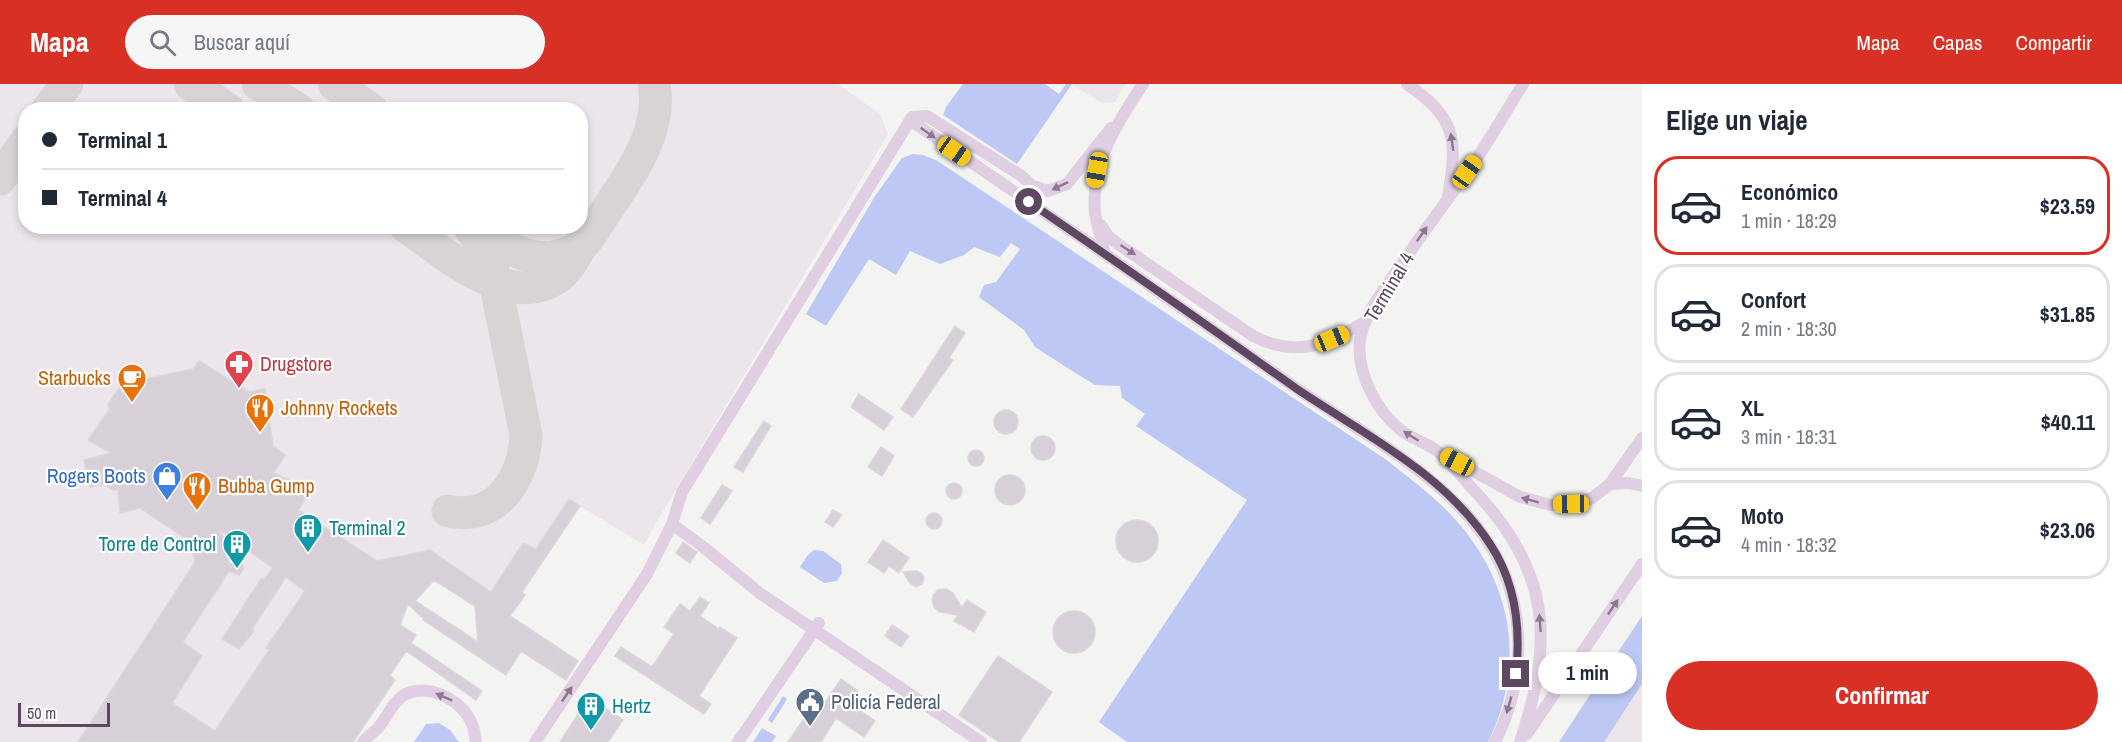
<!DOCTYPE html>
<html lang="es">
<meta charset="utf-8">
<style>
:root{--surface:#fff;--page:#f6f6f7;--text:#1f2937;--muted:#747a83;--line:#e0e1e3;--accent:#d93025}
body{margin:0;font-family:"Archivo Narrow",sans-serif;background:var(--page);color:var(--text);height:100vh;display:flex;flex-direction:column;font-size:22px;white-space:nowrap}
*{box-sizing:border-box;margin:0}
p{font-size:20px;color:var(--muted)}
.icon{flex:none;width:33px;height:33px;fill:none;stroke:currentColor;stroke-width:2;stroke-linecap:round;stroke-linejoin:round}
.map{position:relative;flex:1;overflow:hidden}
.side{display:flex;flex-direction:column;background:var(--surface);width:480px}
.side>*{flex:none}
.hud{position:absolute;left:18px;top:18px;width:570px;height:132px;border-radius:24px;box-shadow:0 3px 9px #0003;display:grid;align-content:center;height:132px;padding:0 24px;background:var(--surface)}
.scale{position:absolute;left:18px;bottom:15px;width:92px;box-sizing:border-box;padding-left:6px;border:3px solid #5e4761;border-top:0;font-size:16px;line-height:21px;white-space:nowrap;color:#5e4761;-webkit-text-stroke:4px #fff;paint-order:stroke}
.end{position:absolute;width:27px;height:27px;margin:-14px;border:8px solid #5e4761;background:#fff;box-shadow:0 0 0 3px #fff}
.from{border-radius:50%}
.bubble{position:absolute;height:42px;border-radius:21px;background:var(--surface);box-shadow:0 3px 9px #0003;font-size:20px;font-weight:800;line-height:42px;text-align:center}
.car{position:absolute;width:18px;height:36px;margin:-18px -9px;border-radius:8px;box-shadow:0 0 4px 2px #0007;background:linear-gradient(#f5c518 24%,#345 0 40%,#f5c518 0 76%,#345 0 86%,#f5c518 0)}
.hud b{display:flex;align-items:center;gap:21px;height:57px;font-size:22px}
.hud b+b{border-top:2px solid var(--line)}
.hud i{width:15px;height:15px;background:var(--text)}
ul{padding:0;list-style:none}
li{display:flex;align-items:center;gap:18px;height:99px;margin:0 12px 9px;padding:0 12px;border:3px solid var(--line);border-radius:24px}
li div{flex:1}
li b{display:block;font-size:22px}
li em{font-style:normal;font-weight:800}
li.active{border-color:var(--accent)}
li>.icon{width:54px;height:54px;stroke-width:1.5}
h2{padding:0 24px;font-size:27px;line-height:72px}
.button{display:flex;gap:12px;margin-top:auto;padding:12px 24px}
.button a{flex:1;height:69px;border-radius:36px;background:var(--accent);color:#fff;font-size:24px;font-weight:800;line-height:69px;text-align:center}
header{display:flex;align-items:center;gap:36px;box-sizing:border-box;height:84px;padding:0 30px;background:var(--accent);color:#fff}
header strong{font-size:28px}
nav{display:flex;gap:33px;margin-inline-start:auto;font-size:21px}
.search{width:420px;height:54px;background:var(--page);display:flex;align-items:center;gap:15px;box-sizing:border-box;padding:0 21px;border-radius:33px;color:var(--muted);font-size:22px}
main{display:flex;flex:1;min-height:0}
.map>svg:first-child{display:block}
</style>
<header>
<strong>Mapa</strong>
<div class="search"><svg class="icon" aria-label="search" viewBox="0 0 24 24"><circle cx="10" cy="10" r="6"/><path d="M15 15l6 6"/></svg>Buscar aquí</div>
<nav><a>Mapa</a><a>Capas</a><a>Compartir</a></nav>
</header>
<main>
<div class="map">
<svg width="1642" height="658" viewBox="0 0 1642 658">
<rect width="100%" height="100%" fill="#f3f4f1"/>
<!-- airport -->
<path fill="#ece6ec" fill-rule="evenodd" d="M 0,0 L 838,0 L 880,30 L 888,50 L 659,434 L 644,461 L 580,422 L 522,508 L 525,511 L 510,533 L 578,577 L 566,595 L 476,537 L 475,522 L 434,496 L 400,498 L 402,535 L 400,541 L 416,551 L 390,591 L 395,596 L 353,658 L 0,658 ZM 26,26 L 580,26 L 580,142 L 26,142 Z
M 1073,0 L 1126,0 L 1115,18 L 1102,19 L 1072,1 Z
M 1642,532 L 1642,658 L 1559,658 L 1622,561 Z"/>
<!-- green -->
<path fill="#bdc8f4" d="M 963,0 L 1045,0 L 1059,10 L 1066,0 L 1072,0 L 1017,80 L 943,31 L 946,23 Z
M 913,70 L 923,71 L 936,76 L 1388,377 C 1410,395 1434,412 1454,434 C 1512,498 1527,579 1488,658 L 1127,658 L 1099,638 L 1247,416 L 1136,342 L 1145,330 L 1122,314 L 1120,302 L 1095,301 L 1077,290 L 1035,263 L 1024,246 L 979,213 L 984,201 L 996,198 L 1020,165 L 1011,159 L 1000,173 L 974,163 L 964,171 L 940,180 L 910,167 L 896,191 L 869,175 L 826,242 L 806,230 L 875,112 L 902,74 Z
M 814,466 L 823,467 L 841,480 L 842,489 L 837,497 L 824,499 L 800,483 L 807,472 Z
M 1642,532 L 1642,600 L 1604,658 L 1559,658 Z
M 783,612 L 787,615 L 772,639 L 768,636 Z
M 439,639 L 450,646 L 459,658 L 414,658 L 426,640 Z
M 762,644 L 776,652 L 772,658 L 753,658 Z"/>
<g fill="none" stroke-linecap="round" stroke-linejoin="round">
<!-- taxiway -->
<path stroke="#d8d4d6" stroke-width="33" d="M 190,0 L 229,26
M 258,0 L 299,26
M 334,0 L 372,26
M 47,26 L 67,0
M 0,95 L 26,57
M 405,142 C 445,169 508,228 558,193 C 568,186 574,174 580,164
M 474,142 C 497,158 524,177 553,173 C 563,171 575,167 583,160 C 591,153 597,139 604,130 C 629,93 663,48 654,0
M 448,427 C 497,438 524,394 526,351 L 491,177 L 484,164 L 469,142"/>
</g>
<!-- building -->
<path fill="#d8d0d9" stroke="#ddd5dc" stroke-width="1.5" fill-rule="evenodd" d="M 955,242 L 965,249 L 949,274 L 953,276 L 913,333 L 901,325 Z
M 199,277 L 249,308 L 265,305 L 273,362 L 285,371 L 274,389 L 305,403 L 308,411 L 298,426 L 377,477 L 430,466 L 491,508 L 523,459 L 536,465 L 569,415 L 580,422 L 522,508 L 525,511 L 510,532 L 578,577 L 566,596 L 521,567 L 506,591 L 423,536 L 424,535 L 408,520 L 400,541 L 416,551 L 411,559 L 482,607 L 476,616 L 406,567 L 390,591 L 395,596 L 353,658 L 78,658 L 195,478 L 190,457 L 140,424 L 120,429 L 118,406 L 112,406 L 105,400 L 90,403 L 84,376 L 111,369 L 88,356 L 109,326 L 108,320 L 122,300 L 193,285 ZM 217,444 L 229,452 L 241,450 L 253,459 L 249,467 L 273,484 L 264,495 L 261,495 L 222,555 L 239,565 L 254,547 L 252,545 L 286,493 L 305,507 L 266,564 L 269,566 L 215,647 L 172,619 L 202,572 L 183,558 L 229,487 L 239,491 L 244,484 L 240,477 L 229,480 L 224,454 ZM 434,496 L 475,522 L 478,558 L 415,517 Z
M 859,310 L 893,333 L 884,346 L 851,323 Z
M994 338a12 12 0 1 1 24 0a12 12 0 1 1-24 0Z
M 764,337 L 771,342 L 743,388 L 734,383 Z
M1031 364a12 12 0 1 1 24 0a12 12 0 1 1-24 0Z
M 881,363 L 894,372 L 882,392 L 868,383 Z
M968 374a8 8 0 1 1 16 0a8 8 0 1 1-16 0Z
M995 406a15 15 0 1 1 30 0a15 15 0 1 1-30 0Z
M946 407a8 8 0 1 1 16 0a8 8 0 1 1-16 0Z
M 722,401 L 732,407 L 710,440 L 701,434 Z
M 833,426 L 842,431 L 833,443 L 825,438 Z
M926 437a8 8 0 1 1 16 0a8 8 0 1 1-16 0Z
M1116 457a21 21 0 1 1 42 0a21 21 0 1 1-42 0Z
M 883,456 L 909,474 L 899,489 L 889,482 L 884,489 L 868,478 Z
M 683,458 L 697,468 L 690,479 L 676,469 Z
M 917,487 L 922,490 L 924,494 L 922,500 L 916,503 L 910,499 L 903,488 Z
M 946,505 L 953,509 L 962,524 L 967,516 L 986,528 L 974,548 L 954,537 L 958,531 L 940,528 L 934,523 L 932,516 L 934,510 L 938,506 Z
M 700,513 L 709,519 L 700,532 L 719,545 L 720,543 L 737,554 L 699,612 L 711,620 L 704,630 L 615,572 L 621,563 L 652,583 L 674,550 L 664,543 L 680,520 L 690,527 Z
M1053 548a21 21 0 1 1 42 0a21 21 0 1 1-42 0Z
M 892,541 L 909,552 L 901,563 L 885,552 Z
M 998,572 L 1052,608 L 1019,658 L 999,658 L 959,631 Z
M 841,595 L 858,607 L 850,620 L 875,637 L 864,653 L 836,634 L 821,658 L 788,658 L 813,621 L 820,626 Z
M 589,613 L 623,636 L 608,658 L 560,658 Z"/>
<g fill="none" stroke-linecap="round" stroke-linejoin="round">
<!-- street -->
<path stroke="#e0cfe2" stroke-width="12" d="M 1143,0 C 1117,39 1090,80 1095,129 C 1097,143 1102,156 1105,170 C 1169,215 1234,261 1299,306 C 1391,369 1513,425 1518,552 C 1520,589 1511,626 1495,658
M 1407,0 C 1456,34 1458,55 1448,112
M 1101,141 L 1108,152 L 1118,160 L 1253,252 C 1296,274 1328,261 1366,237
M 1105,170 L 917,41 L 912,33 L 927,32 L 1020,91 L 1033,102 L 1048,107 L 1067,100 L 1111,44
M 1450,374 L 1520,413 L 1551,421 L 1571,420 L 1592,414 L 1610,400 L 1642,354
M 1610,400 L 1628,399 L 1642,402
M 672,440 L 702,462 L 761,510 L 981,658
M 1527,650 L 1642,480
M 363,658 C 367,653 372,650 377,645 C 387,635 392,617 406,610 C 430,599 463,617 472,640 C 474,645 475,652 476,658
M 535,658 L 647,490 L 672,440 L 682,408 L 912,33
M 738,658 L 819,539
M 1520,658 C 1555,553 1550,487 1472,404 C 1462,393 1452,380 1441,370 C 1430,360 1414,356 1402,347 C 1377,328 1356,289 1360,256 C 1364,229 1384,206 1399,184 C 1423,148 1450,113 1475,77 C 1492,52 1507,26 1523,0"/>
</g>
<!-- one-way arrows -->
<defs><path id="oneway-solid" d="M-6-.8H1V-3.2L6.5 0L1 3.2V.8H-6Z" transform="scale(1.5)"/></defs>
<g fill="#8c778e">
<use href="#oneway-solid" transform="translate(928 49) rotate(35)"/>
<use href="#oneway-solid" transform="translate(1452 58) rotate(-98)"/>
<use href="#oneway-solid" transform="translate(1060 102) rotate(154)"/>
<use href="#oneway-solid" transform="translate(1422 150) rotate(-55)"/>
<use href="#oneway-solid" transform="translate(1128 166) rotate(33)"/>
<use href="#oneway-solid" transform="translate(1411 352) rotate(-148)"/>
<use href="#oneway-solid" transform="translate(1530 416) rotate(-165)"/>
<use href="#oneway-solid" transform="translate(1613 523) rotate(-56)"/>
<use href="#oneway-solid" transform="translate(1540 539) rotate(-94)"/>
<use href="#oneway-solid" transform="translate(567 610) rotate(-56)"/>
<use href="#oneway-solid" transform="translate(444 613) rotate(-156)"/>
<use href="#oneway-solid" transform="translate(1509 621) rotate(106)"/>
</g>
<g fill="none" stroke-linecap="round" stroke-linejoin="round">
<!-- route -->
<path stroke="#5e4761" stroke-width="8" d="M 1029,118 C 1119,179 1208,242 1297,305 C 1365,351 1444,389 1490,460 C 1516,499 1521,544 1516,590"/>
</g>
<!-- icons -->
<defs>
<g id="pharmacy-pin" transform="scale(1.5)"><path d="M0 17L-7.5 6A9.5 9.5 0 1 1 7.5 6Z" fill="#e0444e" stroke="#fff"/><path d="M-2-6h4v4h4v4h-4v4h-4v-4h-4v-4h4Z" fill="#fff"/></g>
<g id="cafe-pin" transform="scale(1.5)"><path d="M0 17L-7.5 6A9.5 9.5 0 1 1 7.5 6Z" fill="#e8710a" stroke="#fff"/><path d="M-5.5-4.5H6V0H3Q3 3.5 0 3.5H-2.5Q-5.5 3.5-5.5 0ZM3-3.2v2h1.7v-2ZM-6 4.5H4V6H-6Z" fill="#fff"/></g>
<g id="restaurant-pin" transform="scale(1.5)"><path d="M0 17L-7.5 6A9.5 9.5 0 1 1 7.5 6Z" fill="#e8710a" stroke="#fff"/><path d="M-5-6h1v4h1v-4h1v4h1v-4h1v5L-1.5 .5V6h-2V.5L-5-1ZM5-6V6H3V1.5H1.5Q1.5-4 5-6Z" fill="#fff"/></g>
<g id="shop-pin" transform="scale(1.5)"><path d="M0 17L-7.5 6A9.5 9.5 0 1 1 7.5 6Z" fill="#3f7fe0" stroke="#fff"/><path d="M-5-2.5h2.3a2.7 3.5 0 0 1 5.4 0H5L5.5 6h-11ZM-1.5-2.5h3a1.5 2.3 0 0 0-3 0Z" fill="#fff"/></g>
<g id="building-pin" transform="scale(1.5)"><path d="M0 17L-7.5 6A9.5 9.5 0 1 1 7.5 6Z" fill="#0f9aa8" stroke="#fff"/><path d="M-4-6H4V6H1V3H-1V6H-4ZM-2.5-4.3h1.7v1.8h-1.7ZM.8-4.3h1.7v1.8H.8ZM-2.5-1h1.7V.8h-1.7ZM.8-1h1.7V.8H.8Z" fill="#fff"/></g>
<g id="civic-pin" transform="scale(1.5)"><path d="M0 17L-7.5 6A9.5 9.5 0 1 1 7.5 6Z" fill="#5c6f8a" stroke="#fff"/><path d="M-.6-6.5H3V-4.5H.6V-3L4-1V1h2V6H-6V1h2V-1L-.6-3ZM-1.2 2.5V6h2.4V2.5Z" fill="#fff"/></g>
</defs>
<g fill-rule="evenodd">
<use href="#pharmacy-pin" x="239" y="280"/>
<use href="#cafe-pin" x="132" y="294"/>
<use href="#restaurant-pin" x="260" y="324"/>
<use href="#shop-pin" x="167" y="392"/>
<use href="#restaurant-pin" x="197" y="402"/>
<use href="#building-pin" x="308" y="444"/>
<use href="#building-pin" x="237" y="460"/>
<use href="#civic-pin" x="810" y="618"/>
<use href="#building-pin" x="591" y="622"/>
</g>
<g text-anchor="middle" stroke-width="4.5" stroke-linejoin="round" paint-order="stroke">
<!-- street labels -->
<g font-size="20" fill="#5e4761" stroke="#fff">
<text transform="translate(1389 203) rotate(-59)" y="7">Terminal 4</text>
</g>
<!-- health labels -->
<g font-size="20" fill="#be3a42" stroke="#fff" text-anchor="start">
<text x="260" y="287">Drugstore</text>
</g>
<!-- food labels -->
<g font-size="20" fill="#c56008" stroke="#fff" text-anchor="start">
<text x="111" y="301" text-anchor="end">Starbucks</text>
<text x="281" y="331">Johnny Rockets</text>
<text x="218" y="409">Bubba Gump</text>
</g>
<!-- shop labels -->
<g font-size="20" fill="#366cbe" stroke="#fff" text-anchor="end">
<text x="146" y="399">Rogers Boots</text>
</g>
<!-- culture labels -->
<g font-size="20" fill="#0d838f" stroke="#fff" text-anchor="start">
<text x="329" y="451">Terminal 2</text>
<text x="216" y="467" text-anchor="end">Torre de Control</text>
<text x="612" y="629">Hertz</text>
</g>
<!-- service labels -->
<g font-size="20" fill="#4e5e75" stroke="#fff" text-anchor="start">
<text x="831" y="625">Policía Federal</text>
</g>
</g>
</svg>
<div class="scale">50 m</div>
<i class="end from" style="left:1029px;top:118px"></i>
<i class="end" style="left:1516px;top:590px"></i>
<div class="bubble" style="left:1538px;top:568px;width:99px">1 min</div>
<i class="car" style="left:954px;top:67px;rotate:125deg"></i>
<i class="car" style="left:1097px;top:86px;rotate:190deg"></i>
<i class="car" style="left:1467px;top:88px;rotate:35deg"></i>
<i class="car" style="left:1332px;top:255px;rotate:68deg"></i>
<i class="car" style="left:1457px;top:378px;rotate:298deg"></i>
<i class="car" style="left:1571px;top:420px;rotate:269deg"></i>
<div class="hud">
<b><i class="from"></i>Terminal 1</b>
<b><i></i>Terminal 4</b>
</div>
</div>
<section class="side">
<h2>Elige un viaje</h2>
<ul>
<li class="active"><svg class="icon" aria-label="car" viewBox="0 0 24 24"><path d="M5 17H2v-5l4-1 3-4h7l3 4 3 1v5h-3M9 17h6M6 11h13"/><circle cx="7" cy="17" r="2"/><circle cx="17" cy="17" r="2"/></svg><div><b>Económico</b><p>1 min · 18:29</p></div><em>$23.59</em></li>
<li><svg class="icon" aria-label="car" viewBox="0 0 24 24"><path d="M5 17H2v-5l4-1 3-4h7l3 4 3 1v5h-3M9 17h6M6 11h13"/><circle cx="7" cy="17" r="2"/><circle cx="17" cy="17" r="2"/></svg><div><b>Confort</b><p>2 min · 18:30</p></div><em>$31.85</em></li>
<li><svg class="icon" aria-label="car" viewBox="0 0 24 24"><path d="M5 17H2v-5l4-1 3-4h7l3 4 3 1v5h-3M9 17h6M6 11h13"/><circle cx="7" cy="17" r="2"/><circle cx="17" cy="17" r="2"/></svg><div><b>XL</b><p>3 min · 18:31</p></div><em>$40.11</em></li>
<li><svg class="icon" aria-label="car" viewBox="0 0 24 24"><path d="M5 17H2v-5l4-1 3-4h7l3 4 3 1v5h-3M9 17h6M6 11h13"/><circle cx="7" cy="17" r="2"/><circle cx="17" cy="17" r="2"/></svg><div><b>Moto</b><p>4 min · 18:32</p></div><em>$23.06</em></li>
</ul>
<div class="button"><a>Confirmar</a></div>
</section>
</main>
